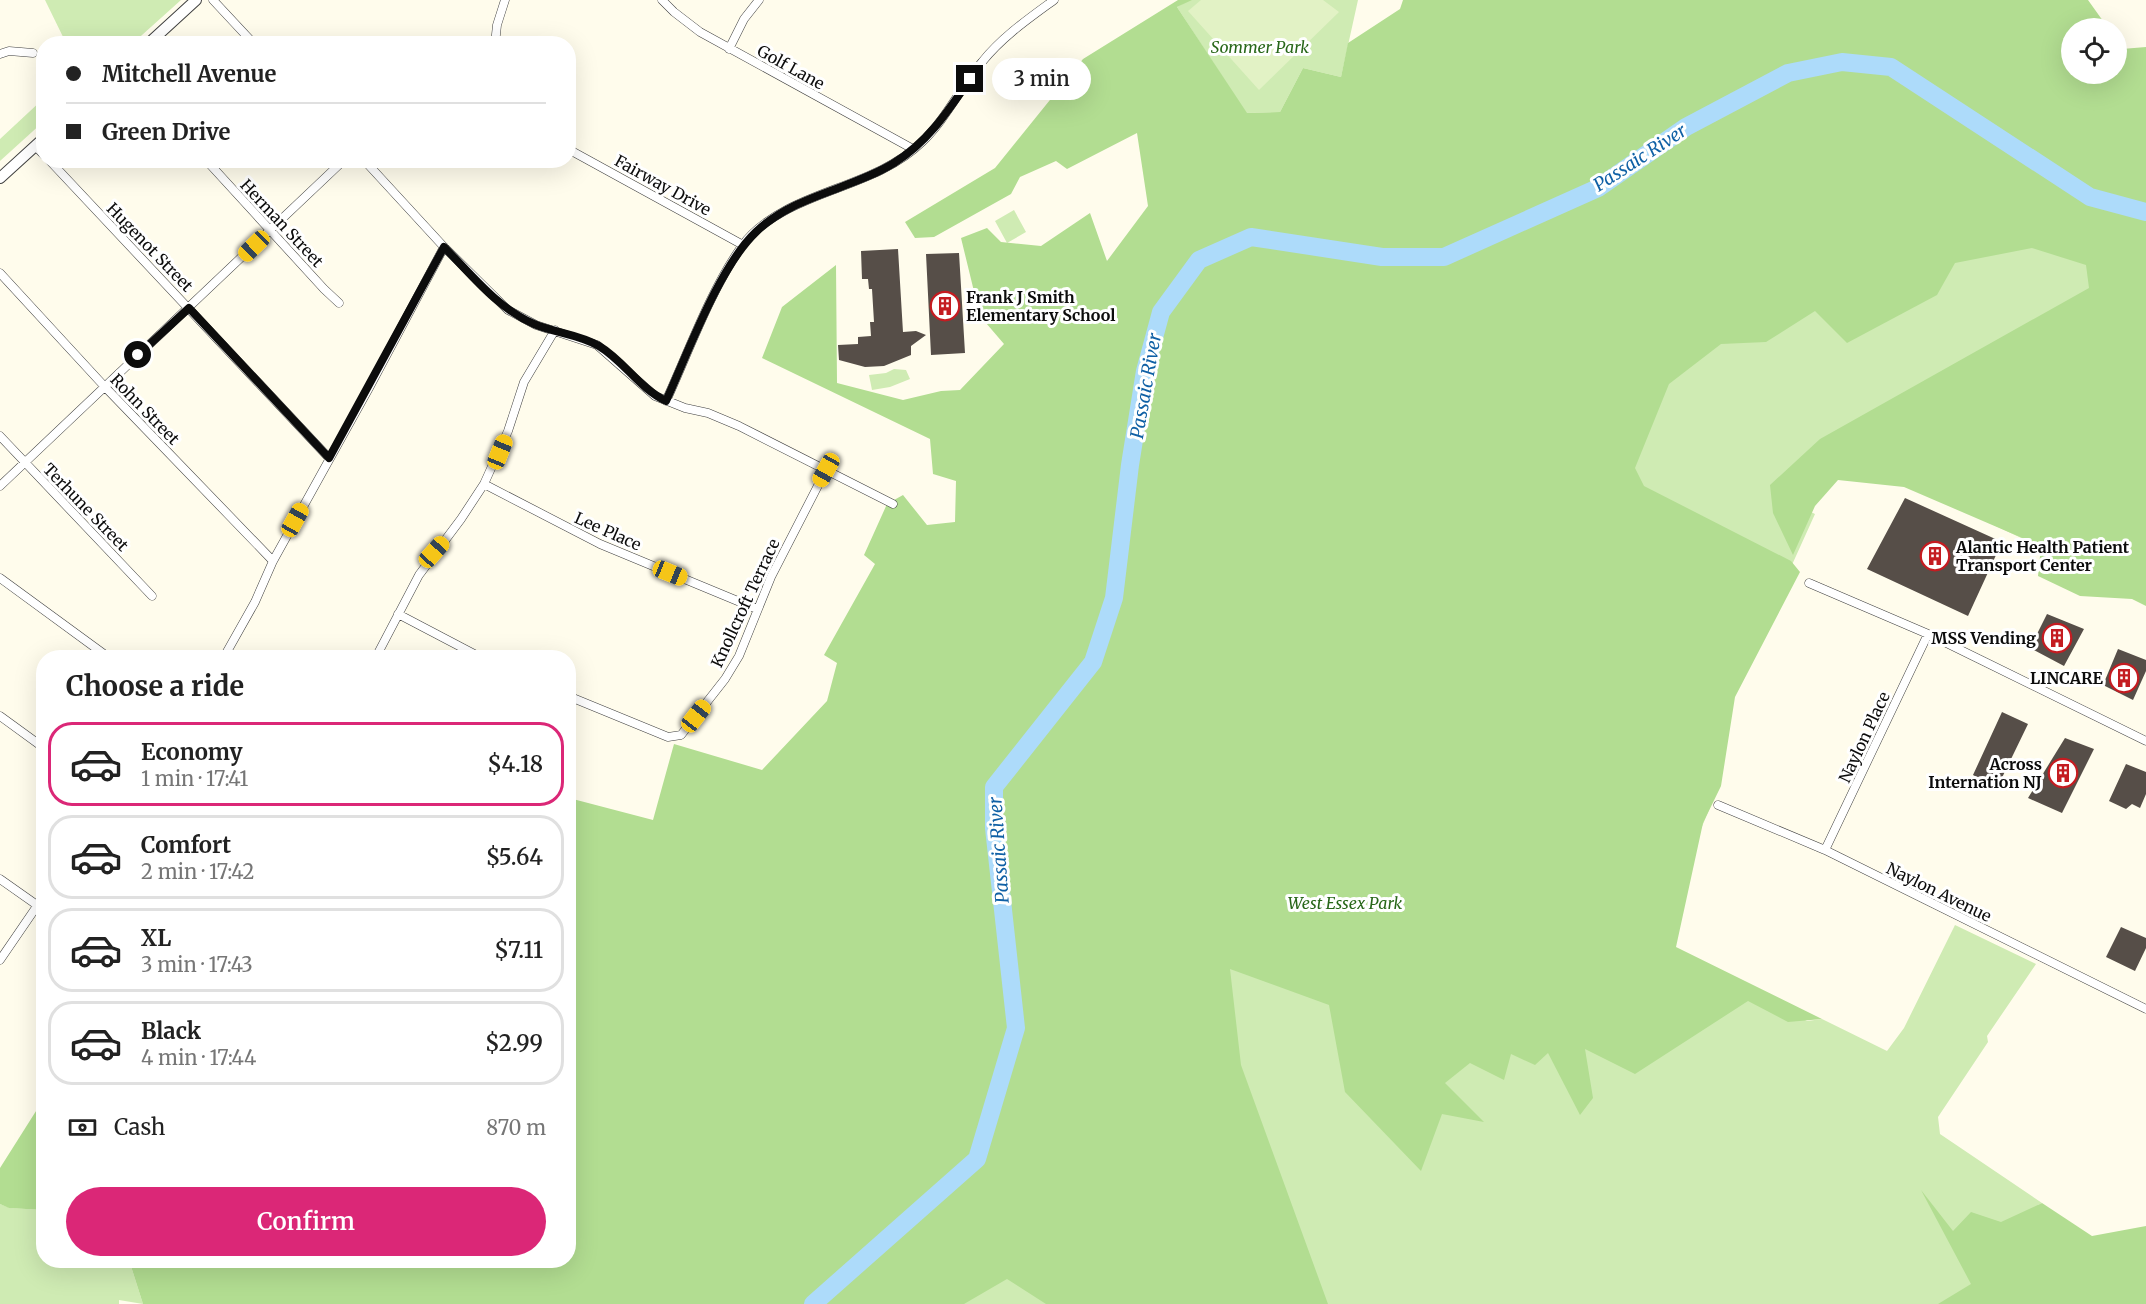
<!DOCTYPE html>
<meta charset="utf-8">
<style>
:root{--surface:#fff;--page:#f2f2f2;--text:#222;--muted:#767676;--line:#e0e0e0;--accent:#db2777}
body{margin:0;font-family:Merriweather,serif;background:var(--page);color:var(--text);height:100vh;display:flex;flex-direction:column;font-size:22px;white-space:nowrap}
*{box-sizing:border-box;margin:0}
p{font-size:20px;color:var(--muted)}
.icon{flex:none;width:33px;height:33px;fill:none;stroke:currentColor;stroke-width:2;stroke-linecap:round;stroke-linejoin:round}
.map{position:relative;flex:1;overflow:hidden}
.sheet{position:absolute;left:36px;top:650px;width:540px;height:618px;display:flex;flex-direction:column;background:var(--surface);border-radius:24px;box-shadow:0 6px 24px #0002}
.sheet>*{flex:none}
.guide{position:absolute;left:36px;top:36px;width:540px;height:132px;border-radius:24px;box-shadow:0 6px 24px #0002;display:grid;align-content:center;height:132px;padding:0 30px;background:var(--surface)}
.buttons{position:absolute;left:2061px;top:18px;display:grid;gap:12px}
.buttons a{display:grid;place-items:center;width:66px;height:66px;border-radius:50%;background:var(--surface);box-shadow:0 6px 24px #0002;font-size:30px}
.end{position:absolute;width:27px;height:27px;margin:-14px;border:8px solid #0c0c0c;background:#fff;box-shadow:0 0 0 3px #fff}
.from{border-radius:50%}
.bubble{position:absolute;height:42px;border-radius:21px;background:var(--surface);box-shadow:0 6px 24px #0002;font-size:20px;font-weight:600;line-height:42px;text-align:center}
.car{position:absolute;width:18px;height:36px;margin:-18px -9px;border-radius:8px;box-shadow:0 0 4px 2px #0007;background:linear-gradient(#f5c518 24%,#345 0 40%,#f5c518 0 76%,#345 0 86%,#f5c518 0)}
.guide b{display:flex;align-items:center;gap:21px;height:57px;font-size:22px}
.guide b+b{border-top:2px solid var(--line)}
.guide i{width:15px;height:15px;background:var(--text)}
ul{padding:0;list-style:none}
li{display:flex;align-items:center;gap:18px;height:84px;margin:0 12px 9px;padding:0 18px;border:3px solid var(--line);border-radius:24px}
li div{flex:1}
li b{display:block;font-size:22px}
li em{font-style:normal;font-weight:600}
li.on{border-color:var(--accent)}
li>.icon{width:54px;height:54px;stroke-width:1.5}
h2{padding:0 30px;font-size:27px;line-height:72px}
.pay{display:flex;align-items:center;gap:15px;height:66px;padding:0 30px;font-size:22px}
.pay p{margin-inline-start:auto}
.primary-button{display:flex;gap:12px;margin-top:auto;padding:12px 30px}
.primary-button a{flex:1;height:69px;border-radius:36px;background:var(--accent);color:#fff;font-size:24px;font-weight:600;line-height:69px;text-align:center}
.map>svg:first-child{display:block}
</style>
<div class="map">
<svg width="2146" height="1304" viewBox="0 0 2146 1304">
<rect width="100%" height="100%" fill="#fffcec"/>
<!-- green -->
<path fill="#cfebb3" d="M 45,0 L 181,0 L 132,44 L 66,43 Z
M 1190,0 L 1358,0 L 1341,77 L 1303,68 L 1280,112 L 1246,113 L 1177,7 Z
M 43,99 L 43,122 L 0,161 L 0,139 Z
M 1619,193 L 2146,252 L 2146,597 L 1854,459 L 1789,501 L 1815,514 L 1694,781 L 1716,793 L 1653,944 L 1807,1021 L 1822,1019 L 1887,1051 L 1904,1028 L 1955,925 L 2036,964 L 1987,1036 L 1988,1042 L 1938,1117 L 1940,1134 L 2042,1203 L 2038,1205 L 2146,1304 L 851,1304 Z
M 1014,210 L 1026,232 L 1007,243 L 995,221 Z
M 894,369 L 906,370 L 910,379 L 890,387 L 872,390 L 869,375 L 886,373 Z
M 0,1204 L 10,1208 L 43,1210 L 44,1260 L 129,1260 L 143,1304 L 119,1300 L 119,1304 L 0,1304 Z"/>
<!-- forest -->
<path fill="#b2dd91" d="M 1178,0 L 1192,0 L 1177,7 L 1247,113 L 1280,112 L 1303,68 L 1341,77 L 1348,43 L 1400,9 L 1403,0 L 2088,0 L 2108,28 L 2072,28 L 2072,74 L 2116,74 L 2117,41 L 2122,49 L 2146,47 L 2146,606 L 2132,599 L 2080,596 L 2038,576 L 2041,546 L 1904,487 L 1838,480 L 1815,506 L 1793,555 L 1773,513 L 1770,485 L 1820,439 L 2089,288 L 2086,265 L 2032,248 L 1955,263 L 1937,295 L 1847,343 L 1815,311 L 1766,342 L 1721,344 L 1669,384 L 1635,468 L 1644,486 L 1791,561 L 1800,572 L 1735,697 L 1721,786 L 1703,823 L 1676,947 L 1822,1019 L 1788,1022 L 1748,1001 L 1635,1074 L 1585,1049 L 1593,1098 L 1580,1115 L 1548,1053 L 1535,1065 L 1511,1054 L 1504,1080 L 1470,1063 L 1445,1083 L 1484,1122 L 1442,1114 L 1421,1171 L 1345,1092 L 1329,1005 L 1230,969 L 1241,1065 L 1328,1304 L 1046,1304 L 1007,1279 L 964,1304 L 143,1304 L 129,1260 L 568,1260 L 568,869 L 574,862 L 569,855 L 569,798 L 653,820 L 674,744 L 762,770 L 827,701 L 837,663 L 824,655 L 875,564 L 864,555 L 887,504 L 903,495 L 927,525 L 955,522 L 956,481 L 933,474 L 930,439 L 762,358 L 782,307 L 836,265 L 837,383 L 903,400 L 941,391 L 960,390 L 1004,344 L 980,316 L 961,238 L 987,228 L 1001,242 L 1041,246 L 1090,213 L 1107,261 L 1148,206 L 1137,133 L 1067,169 L 1056,161 L 1020,177 L 1011,194 L 934,237 L 915,238 L 905,222 L 995,168 L 1083,59 Z
M 43,1100 L 43,1210 L 9,1208 L 0,1204 L 0,1168 Z
M 1921,1190 L 1953,1231 L 1971,1212 L 2001,1222 L 2042,1203 L 2092,1236 L 2146,1226 L 2146,1304 L 1938,1304 L 1971,1284 Z"/>
<!-- pitch -->
<path fill="#e2f2c5" d="M 1201,0 L 1323,0 L 1339,12 L 1259,90 L 1188,11 Z"/>
<g fill="none" stroke-linecap="round" stroke-linejoin="round">
<!-- river -->
<path stroke="#addbfa" stroke-width="18" d="M 813,1304 L 977,1159 L 1016,1028 L 994,828 L 994,787 L 1093,662 L 1114,598 L 1130,465 L 1145,371 L 1161,312 L 1199,260 L 1251,237 L 1382,257 L 1444,257 L 1598,188 L 1686,127 L 1788,73 L 1842,62 L 1891,67 L 2090,197 L 2146,212"/>
</g>
<!-- building -->
<path fill="#564e48" d="M 898,249 L 903,332 L 916,331 L 926,335 L 911,346 L 911,355 L 884,366 L 865,367 L 839,360 L 838,345 L 858,344 L 858,337 L 871,336 L 870,322 L 874,322 L 872,289 L 869,289 L 868,279 L 862,279 L 861,251 Z
M 959,253 L 965,353 L 931,355 L 926,254 Z
M 1905,498 L 2002,542 L 1968,616 L 1867,569 Z
M 2047,614 L 2084,629 L 2064,666 L 2030,648 Z
M 2118,649 L 2146,660 L 2146,671 L 2133,700 L 2103,685 Z
M 2002,712 L 2028,724 L 1997,788 L 1973,775 Z
M 2065,738 L 2094,749 L 2062,813 L 2028,798 Z
M 2126,764 L 2146,772 L 2146,794 L 2140,808 L 2132,804 L 2126,809 L 2109,801 Z
M 2121,927 L 2146,938 L 2146,948 L 2135,971 L 2106,957 Z"/>
<g fill="none" stroke-linecap="round" stroke-linejoin="round">
<!-- minor casing -->
<g stroke="#3f3f3f" stroke-width="9">
<path id="minor" d="M 213,0 L 254,44
M 662,0 L 674,12 L 700,32 L 913,149
M 495,44 L 497,25 L 505,0
M 729,49 L 744,19 L 759,0
M 0,54 L 9,51 L 33,53
M 35,146 L 44,155
M 568,149 L 743,245
M 49,160 L 329,458
M 206,160 L 324,289 L 339,303
M 364,160 L 444,247 L 508,310 L 536,325 L 597,345 L 655,396 L 685,408 L 708,413 L 739,426 L 893,504
M 0,273 L 105,387 L 273,561
M 666,401 C 689,351 710,291 742,246 C 753,230 771,218 788,209 C 832,186 885,178 922,142 C 946,119 960,88 982,62 C 1002,37 1028,19 1054,0
M 0,436 L 152,596
M 484,484 L 600,544 L 757,609
M 0,486 L 344,160
M 0,578 L 108,657
M 1809,583 L 1928,634 L 2146,741
M 398,614 L 480,657
M 224,657 L 255,602 L 273,561 L 369,388 L 444,247
M 376,657 L 419,575 L 461,519 L 484,484 L 508,431 L 524,382 L 555,330
M 568,696 L 668,737 L 681,735 L 725,679 L 739,656 L 771,577 L 826,470
M 0,716 L 44,748
M 1718,805 L 1825,850 L 2146,1009
M 1825,850 L 1928,634
M 0,879 L 44,910
M 0,960 L 37,906"/>
</g>
<!-- tertiary casing -->
<g stroke="#3f3f3f" stroke-width="12">
<path id="tertiary" d="M 148,44 L 196,0
M 0,178 L 44,138"/>
</g>
<!-- minor -->
<use href="#minor" stroke="#fff" stroke-width="8"/>
<!-- tertiary -->
<use href="#tertiary" stroke="#fff" stroke-width="10"/>
</g>
<g fill="none" stroke-linecap="round" stroke-linejoin="round">
<!-- route -->
<path stroke="#0c0c0c" stroke-width="8" d="M 138,355 L 189,308 L 329,458 L 444,247 C 471,274 497,308 534,324 C 555,333 579,334 599,346 C 624,361 639,388 666,401 C 688,353 719,267 756,232 C 794,195 850,190 894,163 C 928,142 948,111 970,79"/>
</g>
<!-- icons -->
<defs>
<g id="building-ring" transform="scale(1.5)"><circle r="9.5" fill="#fff" stroke="#c41c21" stroke-width="1.5"/><path d="M-4-6H4V6H1V3H-1V6H-4ZM-2.5-4.3h1.7v1.8h-1.7ZM.8-4.3h1.7v1.8H.8ZM-2.5-1h1.7V.8h-1.7ZM.8-1h1.7V.8H.8Z" fill="#c41c21"/></g>
</defs>
<g fill-rule="evenodd">
<use href="#building-ring" x="945" y="306"/>
<use href="#building-ring" x="1935" y="556"/>
<use href="#building-ring" x="2057" y="638"/>
<use href="#building-ring" x="2124" y="678"/>
<use href="#building-ring" x="2063" y="773"/>
</g>
<g text-anchor="middle" stroke-width="6" stroke-linejoin="round" paint-order="stroke">
<!-- park labels -->
<g font-size="16" font-style="italic" fill="#286719" stroke="#fff">
<text x="1260" y="53">Sommer Park</text>
<text x="1345" y="909">West Essex Park</text>
</g>
<!-- street labels -->
<g font-size="16" fill="#0c0c0c" stroke="#fff">
<text transform="translate(791 67) rotate(29)" y="6">Golf Lane</text>
<text transform="translate(663 185) rotate(29)" y="6">Fairway Drive</text>
<text transform="translate(282 223) rotate(47)" y="6">Herman Street</text>
<text transform="translate(150 247) rotate(46)" y="6">Hugenot Street</text>
<text transform="translate(145 409) rotate(46)" y="6">Rohn Street</text>
<text transform="translate(86 507) rotate(46)" y="6">Terhune Street</text>
<text transform="translate(608 531) rotate(24)" y="6">Lee Place</text>
<text transform="translate(745 603) rotate(-65)" y="6">Knollcroft Terrace</text>
<text transform="translate(1864 737) rotate(-65)" y="6">Naylon Place</text>
<text transform="translate(1939 892) rotate(26)" y="6">Naylon Avenue</text>
</g>
<!-- poi labels -->
<g font-size="16" font-weight="bold" fill="#0c0c0c" stroke="#fff" text-anchor="end">
<text x="966" y="303" text-anchor="start">Frank J Smith<tspan x="966" dy="18">Elementary School</tspan></text>
<text x="1956" y="553" text-anchor="start">Alantic Health Patient<tspan x="1956" dy="18">Transport Center</tspan></text>
<text x="2036" y="644">MSS Vending</text>
<text x="2103" y="684">LINCARE</text>
<text x="2042" y="770">Across<tspan x="2042" dy="18">Internation NJ</tspan></text>
</g>
<!-- water labels -->
<g font-size="18" font-style="italic" fill="#0f60a5" stroke="#fff">
<text transform="translate(1640 158) rotate(-33)" y="6">Passaic River</text>
<text transform="translate(1146 386) rotate(-80)" y="6">Passaic River</text>
<text transform="translate(999 850) rotate(-94)" y="6">Passaic River</text>
</g>
</g>
</svg>
<div class="buttons">
<a><svg class="icon" aria-label="locate" viewBox="0 0 24 24"><circle cx="12" cy="12" r="6"/><path d="M12 2v4M12 18v4M2 12h4M18 12h4"/></svg></a>
</div>
<i class="end from" style="left:138px;top:355px"></i>
<i class="end" style="left:970px;top:79px"></i>
<div class="bubble" style="left:992px;top:58px;width:99px">3 min</div>
<i class="car" style="left:254px;top:246px;rotate:226deg"></i>
<i class="car" style="left:500px;top:452px;rotate:22deg"></i>
<i class="car" style="left:826px;top:470px;rotate:209deg"></i>
<i class="car" style="left:295px;top:520px;rotate:29deg"></i>
<i class="car" style="left:434px;top:552px;rotate:42deg"></i>
<i class="car" style="left:670px;top:573px;rotate:112deg"></i>
<i class="car" style="left:696px;top:716px;rotate:38deg"></i>
<div class="guide">
<b><i class="from"></i>Mitchell Avenue</b>
<b><i></i>Green Drive</b>
</div>
<section class="sheet">
<h2>Choose a ride</h2>
<ul>
<li class="on"><svg class="icon" aria-label="car" viewBox="0 0 24 24"><path d="M5 17H2v-5l4-1 3-4h7l3 4 3 1v5h-3M9 17h6M6 11h13"/><circle cx="7" cy="17" r="2"/><circle cx="17" cy="17" r="2"/></svg><div><b>Economy</b><p>1 min · 17:41</p></div><em>$4.18</em></li>
<li><svg class="icon" aria-label="car" viewBox="0 0 24 24"><path d="M5 17H2v-5l4-1 3-4h7l3 4 3 1v5h-3M9 17h6M6 11h13"/><circle cx="7" cy="17" r="2"/><circle cx="17" cy="17" r="2"/></svg><div><b>Comfort</b><p>2 min · 17:42</p></div><em>$5.64</em></li>
<li><svg class="icon" aria-label="car" viewBox="0 0 24 24"><path d="M5 17H2v-5l4-1 3-4h7l3 4 3 1v5h-3M9 17h6M6 11h13"/><circle cx="7" cy="17" r="2"/><circle cx="17" cy="17" r="2"/></svg><div><b>XL</b><p>3 min · 17:43</p></div><em>$7.11</em></li>
<li><svg class="icon" aria-label="car" viewBox="0 0 24 24"><path d="M5 17H2v-5l4-1 3-4h7l3 4 3 1v5h-3M9 17h6M6 11h13"/><circle cx="7" cy="17" r="2"/><circle cx="17" cy="17" r="2"/></svg><div><b>Black</b><p>4 min · 17:44</p></div><em>$2.99</em></li>
</ul>
<div class="pay"><svg class="icon" aria-label="cash" viewBox="0 0 24 24"><path d="M3 7h18v10H3z"/><circle cx="12" cy="12" r="2"/></svg>Cash<p>870 m</p></div>
<div class="primary-button"><a>Confirm</a></div>
</section>
</div>
